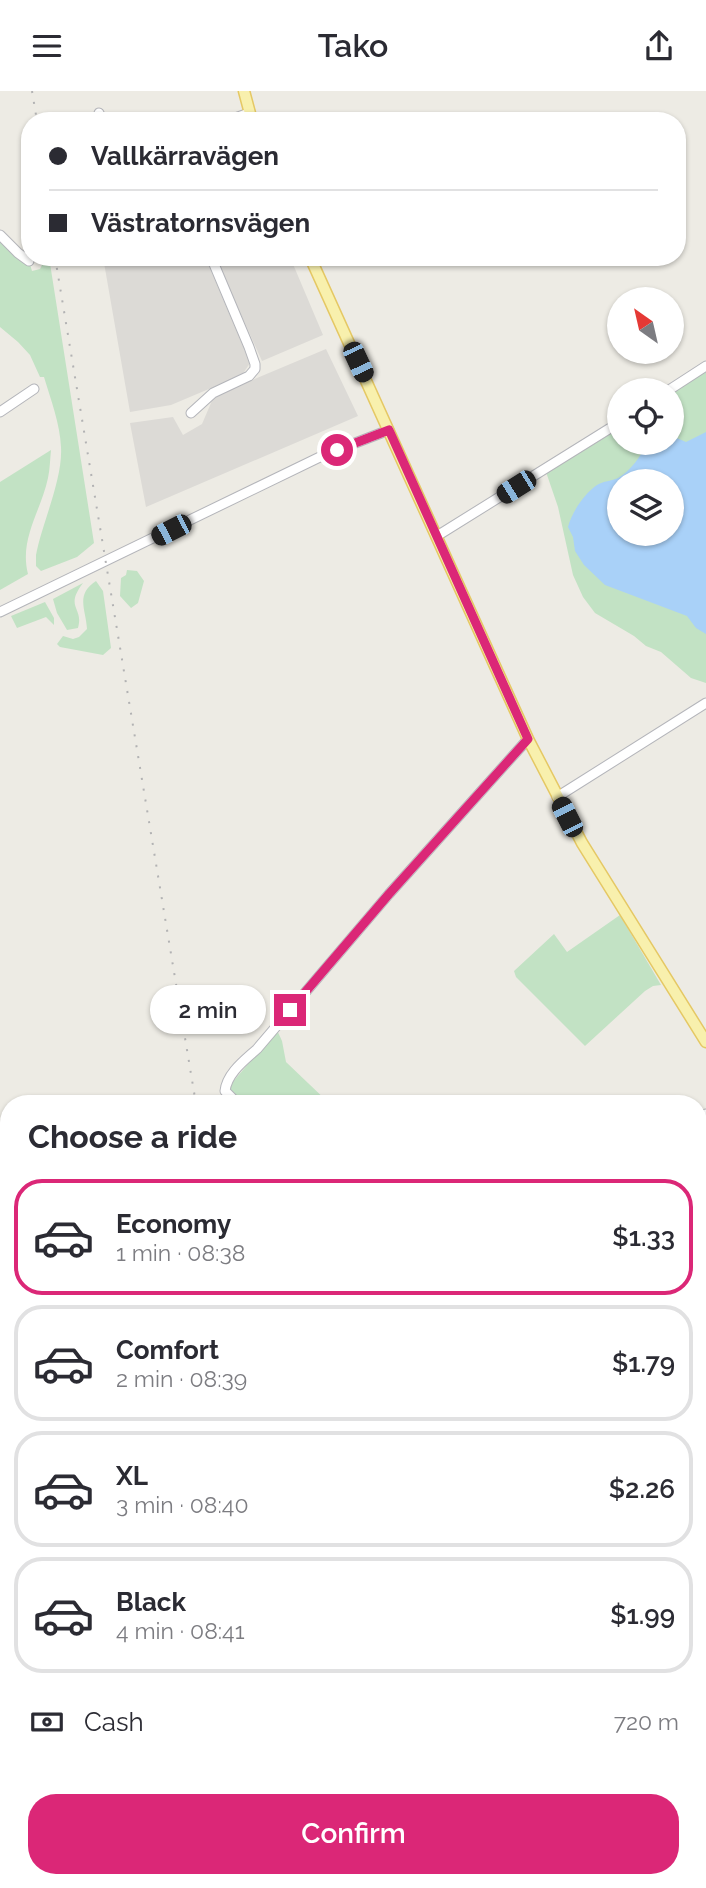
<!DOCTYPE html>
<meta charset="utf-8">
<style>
:root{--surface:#fff;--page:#f2f2f3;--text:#2b2b33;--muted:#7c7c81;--line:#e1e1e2;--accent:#db2777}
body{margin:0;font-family:Raleway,sans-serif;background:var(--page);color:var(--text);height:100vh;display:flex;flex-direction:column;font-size:26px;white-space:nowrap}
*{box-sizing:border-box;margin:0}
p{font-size:23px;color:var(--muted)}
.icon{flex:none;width:38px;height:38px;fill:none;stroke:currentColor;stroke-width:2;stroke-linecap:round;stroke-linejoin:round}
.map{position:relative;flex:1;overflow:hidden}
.panel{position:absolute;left:0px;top:1004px;width:707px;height:793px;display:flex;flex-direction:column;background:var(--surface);border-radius:28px 28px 0 0;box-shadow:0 2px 5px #0004}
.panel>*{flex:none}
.guide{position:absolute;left:21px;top:21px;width:665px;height:154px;border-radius:28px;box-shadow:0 2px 5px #0004;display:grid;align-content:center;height:154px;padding:0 28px;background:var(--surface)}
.needle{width:46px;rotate:326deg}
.controls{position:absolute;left:607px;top:196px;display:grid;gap:14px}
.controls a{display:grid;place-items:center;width:77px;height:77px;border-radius:50%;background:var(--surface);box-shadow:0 2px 5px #0004;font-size:35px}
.end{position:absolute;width:32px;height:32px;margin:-16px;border:9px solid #db2777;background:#fff;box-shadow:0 0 0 4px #fff}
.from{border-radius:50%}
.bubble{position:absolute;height:49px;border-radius:24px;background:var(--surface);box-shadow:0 2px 5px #0004;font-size:23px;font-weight:600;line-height:49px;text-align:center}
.car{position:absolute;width:21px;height:42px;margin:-21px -10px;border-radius:9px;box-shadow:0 0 5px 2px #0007;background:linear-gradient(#222 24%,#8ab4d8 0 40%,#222 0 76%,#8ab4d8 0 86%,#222 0)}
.guide b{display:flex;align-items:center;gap:24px;height:66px;font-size:26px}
.guide b+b{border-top:2px solid var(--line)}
.guide i{width:18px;height:18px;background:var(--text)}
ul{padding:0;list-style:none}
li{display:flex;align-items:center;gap:21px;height:116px;margin:0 14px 10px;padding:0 14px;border:4px solid var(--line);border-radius:28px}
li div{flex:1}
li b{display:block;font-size:26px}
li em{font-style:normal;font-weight:600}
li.active{border-color:var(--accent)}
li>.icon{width:63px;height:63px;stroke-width:1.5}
h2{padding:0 28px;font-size:32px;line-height:84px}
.pay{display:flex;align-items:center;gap:18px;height:77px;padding:0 28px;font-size:26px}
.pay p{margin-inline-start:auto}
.action{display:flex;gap:14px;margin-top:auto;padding:14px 28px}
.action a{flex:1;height:80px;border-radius:28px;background:var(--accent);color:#fff;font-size:28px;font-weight:600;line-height:80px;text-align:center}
header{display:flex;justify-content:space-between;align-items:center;height:91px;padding:0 28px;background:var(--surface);font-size:32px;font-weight:600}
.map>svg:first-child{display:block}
</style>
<header><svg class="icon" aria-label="menu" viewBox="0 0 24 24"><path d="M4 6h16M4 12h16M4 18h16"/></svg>Tako<svg class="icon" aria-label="share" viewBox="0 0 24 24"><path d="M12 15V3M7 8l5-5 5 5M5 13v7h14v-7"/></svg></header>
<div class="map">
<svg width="706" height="1797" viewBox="0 0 706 1797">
<rect width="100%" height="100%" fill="#edebe4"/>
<!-- industrial -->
<path fill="#dcdad6" d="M 103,166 L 205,166 L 250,272 L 242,284 L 171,314 L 130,321 Z
M 215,166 L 290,166 L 323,244 L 262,270 Z
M 326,258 L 358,325 L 146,416 L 130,332 L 173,326 L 183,344 L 202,333 L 214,305 Z"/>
<!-- green -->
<path fill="#c2e2c4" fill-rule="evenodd" d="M 0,145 L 29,170 L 32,180 L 40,178 L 42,174 L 42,166 L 49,166 L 94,452 L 77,466 L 41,480 L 36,475 L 36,464 C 42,432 63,388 61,356 C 60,333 51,309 44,286 L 40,286 L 30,264 L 18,251 L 0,236 Z
M 706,279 L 706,592 L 691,587 L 661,561 L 646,555 L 634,545 L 595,522 L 583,506 L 573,484 L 558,416 L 546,381 L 619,335 L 620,352 L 672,352 L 672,301 ZM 620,390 L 672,390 L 672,443 L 620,443 Z
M 51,359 C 50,368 50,378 48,387 C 41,420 19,448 28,483 L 0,499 L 0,391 Z
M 127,479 L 137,480 L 144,490 L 138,512 L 131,517 L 120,505 L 121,487 L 126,484 Z
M 96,490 L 103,500 L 111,557 L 103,564 L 60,556 L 57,553 L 63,545 L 73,548 L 79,546 L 87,538 C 86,518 75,504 96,490 Z
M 83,492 C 64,517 84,516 78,537 L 67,539 L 57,522 L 53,508 Z
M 45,511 L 54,527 L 54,534 L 46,526 L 17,537 L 11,525 Z
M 620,824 L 661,894 L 653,895 L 645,900 L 585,955 L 516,886 L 514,880 L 554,843 L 567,861 Z
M 277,939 L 282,950 L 286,971 L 330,1013 L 242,1013 L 230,1000 L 231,993 Z
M 706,1429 L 706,1507 L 698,1499 L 698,1438 Z
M 204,1788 L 316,1789 L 318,1797 L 187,1797 Z"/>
<!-- water -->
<path fill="#a9d1f8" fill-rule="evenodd" d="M 706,341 L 706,543 L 696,537 L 687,525 L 605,494 L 584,474 L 575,460 L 573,446 L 568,436 C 572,421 584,403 597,394 C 603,390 612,390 618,387 C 632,379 640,365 648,352 L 672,352 L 672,345 L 686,351 ZM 620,390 L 672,390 L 672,443 L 620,443 Z"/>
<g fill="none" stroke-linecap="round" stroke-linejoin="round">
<!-- minor casing -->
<g stroke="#b4b5ba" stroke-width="11">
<path id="minor" d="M 99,22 L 102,30
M 227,30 L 249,22
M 0,144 L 18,162 L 29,170
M 669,299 L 706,275
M 0,321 L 34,298
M 191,322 L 213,302 L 249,285 L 255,278 L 255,273 L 249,256 L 211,166
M 437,445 L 620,331
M 0,521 L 324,364 L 389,339
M 557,706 L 706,612
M 238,1013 L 225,1000 C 227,982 245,969 257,958 L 389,803 L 528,648
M 698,1030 L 706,1023
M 0,1252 L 9,1242
M 698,1502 L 706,1511"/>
</g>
<!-- major casing -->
<g stroke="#e5c864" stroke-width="13">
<path id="major" d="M 244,0 L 252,30
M 310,166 L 528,648 L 582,752 L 706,951"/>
</g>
<!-- minor -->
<use href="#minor" stroke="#fff" stroke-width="9"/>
<!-- major -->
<use href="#major" stroke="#f8f0ad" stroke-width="10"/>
<!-- rail -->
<path stroke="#b2b2b3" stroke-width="2" stroke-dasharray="2 9" stroke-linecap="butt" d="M 32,0 L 37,30
M 55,166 L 196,1013
M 328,1788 L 330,1797"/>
</g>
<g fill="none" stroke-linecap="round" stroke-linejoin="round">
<!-- route -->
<path stroke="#db2777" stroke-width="9" d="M 290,919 L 389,803 L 528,648 L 389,339 L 337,359"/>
</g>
</svg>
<div class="controls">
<a><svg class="needle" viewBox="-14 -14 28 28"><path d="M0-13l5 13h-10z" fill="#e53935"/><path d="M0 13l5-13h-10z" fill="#7c7c81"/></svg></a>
<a><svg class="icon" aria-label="locate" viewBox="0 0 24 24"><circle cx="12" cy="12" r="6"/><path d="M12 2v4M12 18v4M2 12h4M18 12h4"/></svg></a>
<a><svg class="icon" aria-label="layers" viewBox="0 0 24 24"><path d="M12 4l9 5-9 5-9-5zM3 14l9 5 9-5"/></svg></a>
</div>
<i class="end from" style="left:337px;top:359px"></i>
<i class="end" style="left:290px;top:919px"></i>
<div class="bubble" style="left:150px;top:894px;width:116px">2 min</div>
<i class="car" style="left:358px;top:271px;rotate:155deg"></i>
<i class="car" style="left:516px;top:396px;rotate:238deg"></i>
<i class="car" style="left:171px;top:439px;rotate:243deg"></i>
<i class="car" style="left:567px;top:726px;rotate:333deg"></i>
<div class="guide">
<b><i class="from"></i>Vallkärravägen</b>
<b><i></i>Västratornsvägen</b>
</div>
<section class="panel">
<h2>Choose a ride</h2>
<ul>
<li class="active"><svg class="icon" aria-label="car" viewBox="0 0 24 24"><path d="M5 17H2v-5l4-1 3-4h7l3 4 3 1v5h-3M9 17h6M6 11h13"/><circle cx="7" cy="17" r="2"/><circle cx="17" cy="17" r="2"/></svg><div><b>Economy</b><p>1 min · 08:38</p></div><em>$1.33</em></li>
<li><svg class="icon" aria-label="car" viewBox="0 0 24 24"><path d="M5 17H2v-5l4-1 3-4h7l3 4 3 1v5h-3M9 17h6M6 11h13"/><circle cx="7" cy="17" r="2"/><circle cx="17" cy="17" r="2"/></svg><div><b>Comfort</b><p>2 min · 08:39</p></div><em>$1.79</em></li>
<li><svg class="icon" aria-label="car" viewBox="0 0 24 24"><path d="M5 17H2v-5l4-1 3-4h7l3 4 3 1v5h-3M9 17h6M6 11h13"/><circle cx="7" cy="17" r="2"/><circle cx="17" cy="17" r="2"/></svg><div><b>XL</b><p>3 min · 08:40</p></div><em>$2.26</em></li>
<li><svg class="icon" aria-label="car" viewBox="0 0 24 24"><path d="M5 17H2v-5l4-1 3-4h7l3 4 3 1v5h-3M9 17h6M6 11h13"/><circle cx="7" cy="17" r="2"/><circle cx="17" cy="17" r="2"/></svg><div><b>Black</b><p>4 min · 08:41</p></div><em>$1.99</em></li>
</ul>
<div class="pay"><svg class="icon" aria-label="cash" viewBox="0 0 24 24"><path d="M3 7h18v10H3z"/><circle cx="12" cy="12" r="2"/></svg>Cash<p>720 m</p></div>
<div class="action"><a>Confirm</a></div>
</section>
</div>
